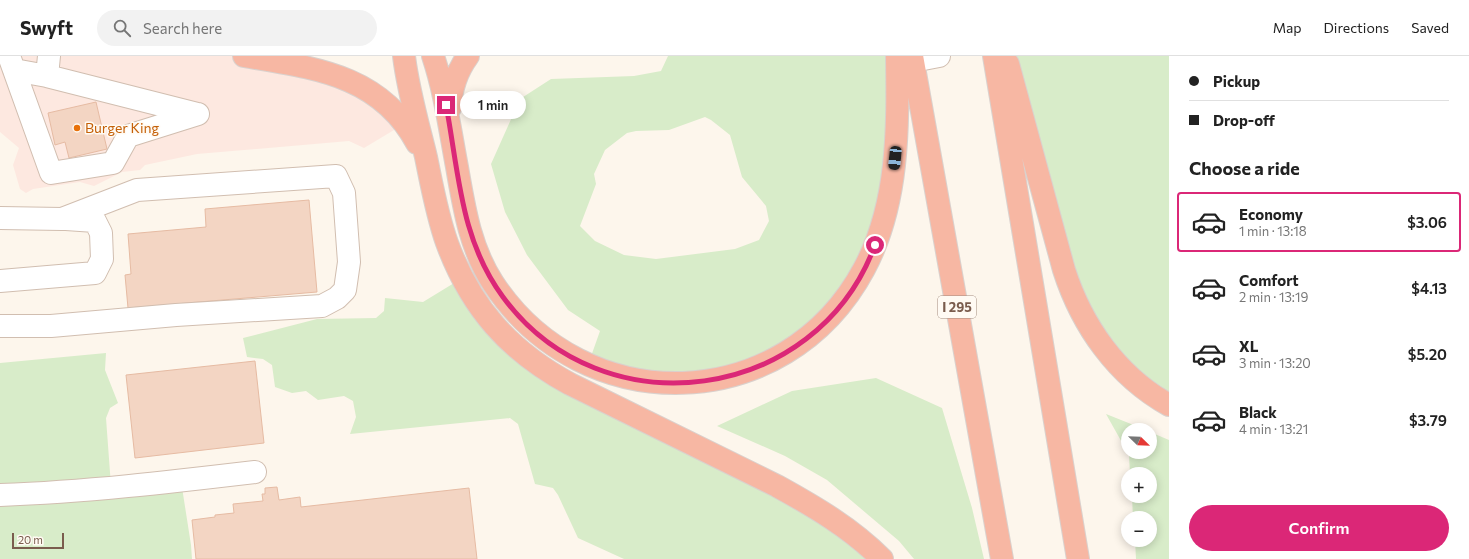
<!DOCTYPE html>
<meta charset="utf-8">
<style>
:root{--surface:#fff;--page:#f2f2f2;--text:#222;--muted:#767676;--line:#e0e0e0;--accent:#db2777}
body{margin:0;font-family:Commissioner,sans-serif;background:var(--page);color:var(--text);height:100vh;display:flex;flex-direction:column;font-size:15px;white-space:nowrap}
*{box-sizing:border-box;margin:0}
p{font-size:13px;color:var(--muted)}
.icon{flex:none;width:22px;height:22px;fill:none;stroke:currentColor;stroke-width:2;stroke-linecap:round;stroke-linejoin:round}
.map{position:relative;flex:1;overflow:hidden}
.panel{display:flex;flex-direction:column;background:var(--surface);width:300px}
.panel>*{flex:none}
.hud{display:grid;align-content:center;height:88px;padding:0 20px;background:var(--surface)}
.needle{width:26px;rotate:113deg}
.controls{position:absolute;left:1121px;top:367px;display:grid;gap:8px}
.controls a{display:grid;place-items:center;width:36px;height:36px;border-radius:50%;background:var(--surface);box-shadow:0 2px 10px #0003;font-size:20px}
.scale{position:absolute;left:12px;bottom:10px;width:52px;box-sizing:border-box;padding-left:4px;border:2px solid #7a5c4d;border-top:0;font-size:11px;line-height:14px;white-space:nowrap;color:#7a5c4d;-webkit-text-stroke:3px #fffaf3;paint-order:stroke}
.end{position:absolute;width:18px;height:18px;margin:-9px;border:5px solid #db2777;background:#fff;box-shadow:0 0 0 2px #fff}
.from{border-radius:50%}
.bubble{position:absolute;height:28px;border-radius:14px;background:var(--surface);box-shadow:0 2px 10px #0003;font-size:13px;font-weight:600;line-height:28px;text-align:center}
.car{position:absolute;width:12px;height:24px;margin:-12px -6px;border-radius:5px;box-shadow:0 0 3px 1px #0007;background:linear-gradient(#222 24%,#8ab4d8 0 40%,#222 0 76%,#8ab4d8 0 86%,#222 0)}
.hud b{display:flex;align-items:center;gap:14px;height:38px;font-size:15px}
.hud b+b{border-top:1px solid var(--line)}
.hud i{width:10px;height:10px;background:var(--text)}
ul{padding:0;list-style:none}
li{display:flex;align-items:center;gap:12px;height:60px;margin:0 8px 6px;padding:0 12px;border:2px solid transparent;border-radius:4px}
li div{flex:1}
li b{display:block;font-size:15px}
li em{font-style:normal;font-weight:600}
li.on{border-color:var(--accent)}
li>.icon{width:36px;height:36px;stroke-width:1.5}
h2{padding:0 20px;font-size:18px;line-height:48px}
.cta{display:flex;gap:8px;margin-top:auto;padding:8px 20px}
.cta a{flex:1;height:46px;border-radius:24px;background:var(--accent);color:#fff;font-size:16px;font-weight:600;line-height:46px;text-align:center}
header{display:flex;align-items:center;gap:24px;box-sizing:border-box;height:56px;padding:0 20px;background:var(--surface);border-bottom:1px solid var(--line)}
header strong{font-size:19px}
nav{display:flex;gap:22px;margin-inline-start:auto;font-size:14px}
.search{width:280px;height:36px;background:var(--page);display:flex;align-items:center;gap:10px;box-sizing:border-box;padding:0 14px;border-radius:22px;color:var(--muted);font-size:15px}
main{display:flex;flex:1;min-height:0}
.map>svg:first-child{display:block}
</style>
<header>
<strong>Swyft</strong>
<div class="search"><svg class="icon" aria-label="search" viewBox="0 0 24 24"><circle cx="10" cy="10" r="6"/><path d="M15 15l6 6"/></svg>Search here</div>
<nav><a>Map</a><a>Directions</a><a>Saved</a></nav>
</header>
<main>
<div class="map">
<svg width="1169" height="503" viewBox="0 0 1169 503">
<rect width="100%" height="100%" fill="#fdf6ec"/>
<!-- commercial -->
<path fill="#fde8e0" d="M 0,0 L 287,0 L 360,28 L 399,71 L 364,92 L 349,85 L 197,98 L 145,109 L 140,114 L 122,116 L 94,130 L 80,126 L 33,133 L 26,137 L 20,133 L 13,109 L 19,92 L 0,76 Z"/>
<!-- green -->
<path fill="#d8ecc9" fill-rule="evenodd" d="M 668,0 L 896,0 L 876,173 L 846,236 L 800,282 L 691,325 L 589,306 L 600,275 L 568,254 L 527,199 L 505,156 L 491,108 L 520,43 L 551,23 L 634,20 L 661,15 ZM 705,61 L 711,64 L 730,79 L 742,121 L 766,150 L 769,165 L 759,184 L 735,193 L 656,203 L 624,199 L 595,185 L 580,170 L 596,128 L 594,118 L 605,94 L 627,77 L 636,75 L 669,74 Z
M 1013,0 L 1169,0 L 1169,348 L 1082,262 Z
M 459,224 L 501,282 L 765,424 L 878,503 L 624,503 L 578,482 L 558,439 L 553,432 L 535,428 L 518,368 L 510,362 L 350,378 L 356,361 L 353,345 L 344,340 L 318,344 L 306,335 L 292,337 L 275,331 L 272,309 L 263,303 L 247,301 L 243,282 L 317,263 L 376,262 L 384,255 L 385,242 L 423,246 Z
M 106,297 L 105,314 L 118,347 L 110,352 L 106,362 L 111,430 L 181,425 L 191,489 L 192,503 L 0,503 L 0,307 Z
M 876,322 L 942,352 L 972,452 L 984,503 L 914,503 L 899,485 L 827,424 L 785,400 L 717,370 L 792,335 Z
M 1106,358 L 1146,374 L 1128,374 L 1128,396 L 1150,396 L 1150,376 L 1169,384 L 1169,503 L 1136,503 L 1135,484 L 1150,484 L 1150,462 L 1133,462 L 1132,440 L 1150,440 L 1150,418 L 1130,418 L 1129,399 Z"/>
<!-- building -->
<path fill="#f3d5c3" stroke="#e6bba3" d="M 96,46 L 107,93 L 69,102 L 65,86 L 55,89 L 48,57 Z
M 309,144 L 317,236 L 128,252 L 125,219 L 131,218 L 128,178 L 206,171 L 205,153 Z
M 255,305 L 264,387 L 135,402 L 126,319 Z
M 277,431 L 279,444 L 300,441 L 301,451 L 469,432 L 477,503 L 196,503 L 192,464 L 215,461 L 215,459 L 234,457 L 233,448 L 263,445 L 262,438 L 265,438 L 265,432 Z"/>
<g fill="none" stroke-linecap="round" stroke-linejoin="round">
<!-- minor casing -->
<g stroke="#d1beb0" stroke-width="24">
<path id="minor" d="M 9,0 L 51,117 L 113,107 L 128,80 L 198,58
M 913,5 L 939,0
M 14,14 L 47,20 L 197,58
M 47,20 L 49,0
M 0,162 L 62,163 L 137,134 L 336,120 L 344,137 L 349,206 L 345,234 L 337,242 L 322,250 L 176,259 L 51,270 L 0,270
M 0,225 L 95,217 L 102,203 L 101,177 L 95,165 L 66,163
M 0,439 C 85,436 170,426 255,416"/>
</g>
<!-- highway casing -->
<g stroke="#dad1cd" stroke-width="24">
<path id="highway" d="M 244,0 C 313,12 380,18 417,87
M 404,0 C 408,34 418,68 426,101 C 432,130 437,159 447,187 C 471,252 509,295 570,328 L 777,430 C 815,451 851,472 882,503
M 433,0 C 445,36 450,74 457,111 C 464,151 470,192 493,227 C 584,365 785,360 864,213 C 899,148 898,72 897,0
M 912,0 L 1002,503
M 994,0 L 1078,503
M 1008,8 L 1064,214 C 1082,270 1117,320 1169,349
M 450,52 C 451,34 457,15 468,0"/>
</g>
<!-- minor -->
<use href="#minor" stroke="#fff" stroke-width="22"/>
<!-- highway -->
<use href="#highway" stroke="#f7b7a3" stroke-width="22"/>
</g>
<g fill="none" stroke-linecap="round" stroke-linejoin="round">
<!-- route -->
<path stroke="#db2777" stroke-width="5" d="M 446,49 C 459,117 460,183 503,241 C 602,376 817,347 875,189"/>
</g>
<!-- markers -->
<circle fill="#e8710a" stroke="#fffaf3" stroke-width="1.5" cx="77" cy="72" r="4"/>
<g text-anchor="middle" stroke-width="3" stroke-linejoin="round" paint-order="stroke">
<!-- shield labels -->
<rect fill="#fffaf3" stroke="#a28b7f" stroke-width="1" x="938" y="240" width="38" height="22" rx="3"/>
<g font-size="13" font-weight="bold" fill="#7a5c4d">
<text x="957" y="256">I 295</text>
</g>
<!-- food labels -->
<g font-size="14" fill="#c56008" stroke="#fffaf3" text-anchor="start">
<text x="85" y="77">Burger King</text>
</g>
</g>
</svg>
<div class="controls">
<a><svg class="needle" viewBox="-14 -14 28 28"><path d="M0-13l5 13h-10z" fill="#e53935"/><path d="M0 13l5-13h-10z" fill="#767676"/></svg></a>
<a>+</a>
<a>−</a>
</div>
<div class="scale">20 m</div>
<i class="end from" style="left:875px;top:189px"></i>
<i class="end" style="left:446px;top:49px"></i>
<div class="bubble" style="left:460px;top:35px;width:66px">1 min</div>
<i class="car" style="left:895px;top:102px;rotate:186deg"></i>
</div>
<section class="panel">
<div class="hud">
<b><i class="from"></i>Pickup</b>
<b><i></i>Drop-off</b>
</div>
<h2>Choose a ride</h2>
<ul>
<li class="on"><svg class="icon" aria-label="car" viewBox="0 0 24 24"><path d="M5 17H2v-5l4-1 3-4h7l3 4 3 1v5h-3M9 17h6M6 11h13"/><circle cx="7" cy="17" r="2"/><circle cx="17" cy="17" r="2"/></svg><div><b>Economy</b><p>1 min · 13:18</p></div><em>$3.06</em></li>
<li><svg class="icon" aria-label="car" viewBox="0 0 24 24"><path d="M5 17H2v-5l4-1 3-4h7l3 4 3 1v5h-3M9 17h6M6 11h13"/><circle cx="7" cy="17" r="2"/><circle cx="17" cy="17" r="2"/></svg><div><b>Comfort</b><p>2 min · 13:19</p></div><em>$4.13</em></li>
<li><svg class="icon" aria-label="car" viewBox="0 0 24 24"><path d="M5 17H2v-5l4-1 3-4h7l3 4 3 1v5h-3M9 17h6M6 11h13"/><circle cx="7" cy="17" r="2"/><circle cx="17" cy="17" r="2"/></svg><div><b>XL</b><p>3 min · 13:20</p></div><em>$5.20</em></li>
<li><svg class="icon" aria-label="car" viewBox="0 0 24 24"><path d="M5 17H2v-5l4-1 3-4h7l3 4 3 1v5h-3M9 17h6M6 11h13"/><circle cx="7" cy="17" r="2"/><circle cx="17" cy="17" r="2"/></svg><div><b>Black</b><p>4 min · 13:21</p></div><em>$3.79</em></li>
</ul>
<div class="cta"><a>Confirm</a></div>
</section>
</main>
